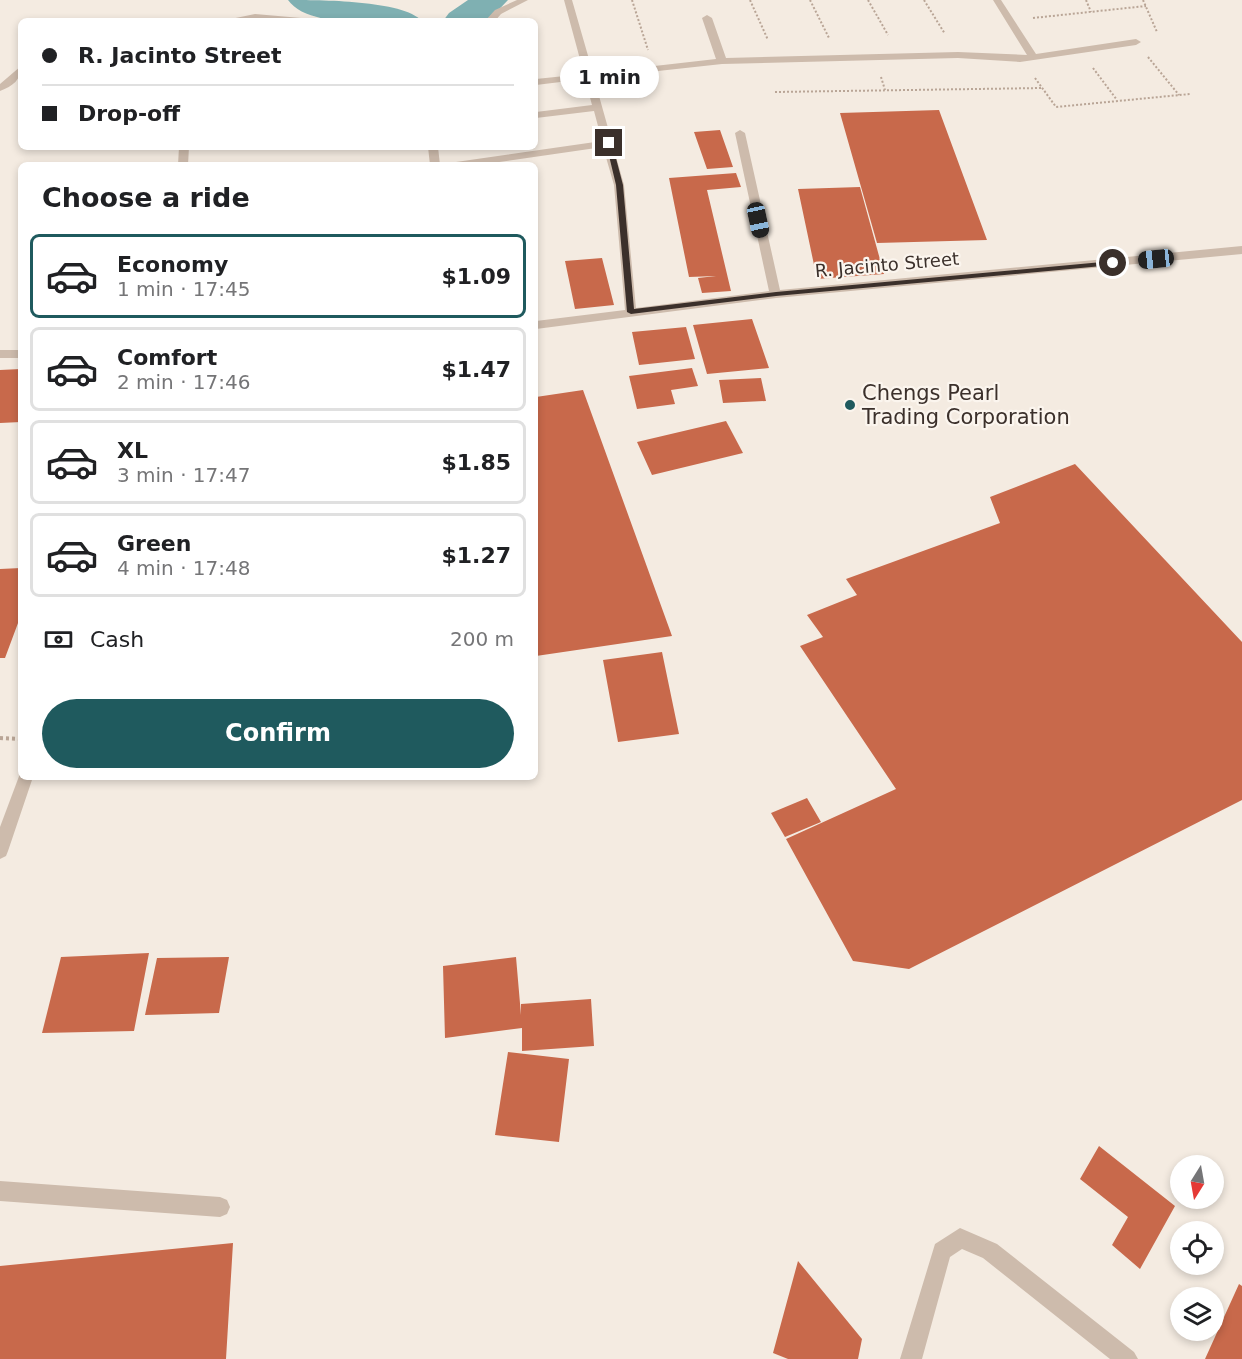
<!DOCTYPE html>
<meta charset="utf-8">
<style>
:root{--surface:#fff;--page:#f2f2f2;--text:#202124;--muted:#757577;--line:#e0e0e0;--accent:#1f5a5e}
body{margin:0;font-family:"DejaVu Sans",sans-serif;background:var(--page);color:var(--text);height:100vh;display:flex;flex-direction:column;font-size:22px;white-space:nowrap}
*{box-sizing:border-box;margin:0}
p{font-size:20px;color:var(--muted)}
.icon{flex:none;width:33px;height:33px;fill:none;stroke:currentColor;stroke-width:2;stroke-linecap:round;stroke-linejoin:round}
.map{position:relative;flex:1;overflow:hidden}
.panel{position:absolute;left:18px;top:162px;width:520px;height:618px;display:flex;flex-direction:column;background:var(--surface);border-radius:9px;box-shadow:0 3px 9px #0003}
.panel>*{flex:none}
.top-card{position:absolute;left:18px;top:18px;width:520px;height:132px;border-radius:9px;box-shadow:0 3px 9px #0003;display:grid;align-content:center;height:132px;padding:0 24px;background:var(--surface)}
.needle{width:39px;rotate:191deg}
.fabs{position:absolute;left:1170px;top:1155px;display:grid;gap:12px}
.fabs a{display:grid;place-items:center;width:54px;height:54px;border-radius:50%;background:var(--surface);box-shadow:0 3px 9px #0003;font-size:30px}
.end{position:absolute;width:27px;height:27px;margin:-14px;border:8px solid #3b302b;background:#fff;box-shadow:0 0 0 3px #fff}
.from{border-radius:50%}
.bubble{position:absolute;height:42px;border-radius:21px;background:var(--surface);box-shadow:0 3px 9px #0003;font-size:20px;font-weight:700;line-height:42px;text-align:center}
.car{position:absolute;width:18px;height:36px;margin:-18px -9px;border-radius:8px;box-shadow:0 0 4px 2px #0007;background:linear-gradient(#222 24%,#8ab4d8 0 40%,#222 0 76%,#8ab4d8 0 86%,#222 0)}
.top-card b{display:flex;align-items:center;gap:21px;height:57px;font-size:22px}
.top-card b+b{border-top:2px solid var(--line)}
.top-card i{width:15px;height:15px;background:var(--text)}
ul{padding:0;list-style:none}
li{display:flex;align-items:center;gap:18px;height:84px;margin:0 12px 9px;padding:0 12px;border:3px solid var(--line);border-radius:9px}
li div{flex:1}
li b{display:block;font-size:22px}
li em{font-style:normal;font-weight:700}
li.active{border-color:var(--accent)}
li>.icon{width:54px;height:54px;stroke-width:1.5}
h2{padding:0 24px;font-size:27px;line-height:72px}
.pay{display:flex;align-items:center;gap:15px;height:66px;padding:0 24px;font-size:22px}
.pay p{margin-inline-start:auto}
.primary-button{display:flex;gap:12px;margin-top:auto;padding:12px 24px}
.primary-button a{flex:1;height:69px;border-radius:36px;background:var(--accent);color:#fff;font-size:24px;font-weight:700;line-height:69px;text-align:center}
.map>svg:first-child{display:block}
</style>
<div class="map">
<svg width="1242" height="1359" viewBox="0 0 1242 1359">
<rect width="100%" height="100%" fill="#f4ebe1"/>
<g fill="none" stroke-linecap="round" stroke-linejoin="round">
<!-- river -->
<path fill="#7fb0b2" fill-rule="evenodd" d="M 288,0 C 319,0 403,0 422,21 C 388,21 309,30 288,0 Z
M 468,0 L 508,0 L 488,21 L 443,21 L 449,13 Z"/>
</g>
<!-- building -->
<path fill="#c8694b" d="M 939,110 L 987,240 L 877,243 L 840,113 Z
M 720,130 L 733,167 L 707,169 L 694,132 Z
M 736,173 L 741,187 L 707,190 L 731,291 L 702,293 L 698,278 L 716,276 L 689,277 L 669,178 Z
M 860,187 L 884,274 L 817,279 L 798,189 Z
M 602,258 L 614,305 L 575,309 L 565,261 Z
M 752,319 L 769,368 L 707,374 L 693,325 Z
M 686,327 L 695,359 L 639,365 L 632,332 Z
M 692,368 L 698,386 L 671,390 L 675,404 L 637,409 L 629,376 Z
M 21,369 L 21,422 L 0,423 L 0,370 Z
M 761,378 L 766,401 L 723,403 L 719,380 Z
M 583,390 L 672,636 L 536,656 L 536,397 Z
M 726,421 L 743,453 L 652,475 L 637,442 Z
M 1075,464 L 1242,642 L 1242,800 L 909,969 L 853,961 L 786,839 L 896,789 L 800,646 L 823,637 L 807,615 L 857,595 L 846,579 L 1000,523 L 990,497 Z
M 21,568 L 21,615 L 5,658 L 0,658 L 0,569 Z
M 662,652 L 679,734 L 618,742 L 603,660 Z
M 807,798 L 821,822 L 785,837 L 771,813 Z
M 149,953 L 134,1031 L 42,1033 L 61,957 Z
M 229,957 L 219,1013 L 145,1015 L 157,958 Z
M 516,957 L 521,1015 L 521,1004 L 591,999 L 594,1046 L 522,1051 L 522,1028 L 445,1038 L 443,966 Z
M 508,1052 L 569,1059 L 559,1142 L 495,1135 Z
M 1099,1146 L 1175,1206 L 1140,1269 L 1112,1245 L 1128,1217 L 1080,1179 Z
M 233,1243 L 226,1359 L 0,1359 L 0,1266 Z
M 798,1261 L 862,1339 L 858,1359 L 788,1359 L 773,1353 Z
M 1239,1284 L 1242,1286 L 1242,1359 L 1205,1359 Z"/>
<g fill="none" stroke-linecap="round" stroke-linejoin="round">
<!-- path-far1 -->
<path stroke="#b9a596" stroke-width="2" stroke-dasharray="2 2" stroke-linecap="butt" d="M 632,0 L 648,50
M 750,0 L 768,40
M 810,0 L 829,38
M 868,0 L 888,35
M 924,0 L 945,34
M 1086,0 L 1091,12
M 1143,0 L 1157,32
M 1033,18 L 1146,6
M 1148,57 L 1179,95
M 1093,68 L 1117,100
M 881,77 L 885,90
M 1035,78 L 1056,107 L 1190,94
M 775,92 L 1043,88"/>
<!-- path -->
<path stroke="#b9a596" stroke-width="4" stroke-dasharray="3 3" stroke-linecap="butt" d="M 0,738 L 21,739"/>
<!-- minor -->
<path fill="#cdbbac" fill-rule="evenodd" d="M 517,0 L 528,0 L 501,14 L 495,21 L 485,21 L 495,10 Z
M 564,0 L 572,0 L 593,73 L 716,59 L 702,18 L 707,15 L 712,18 L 726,58 L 958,52 L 1027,55 L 993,0 L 1001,0 L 1036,54 L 1136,39 L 1141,42 L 1136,45 L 1020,62 L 958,58 L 722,64 L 594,78 L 624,185 L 636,308 L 769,291 L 735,133 L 740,130 L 745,133 L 780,290 L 1242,246 L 1242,254 L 776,298 L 536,329 L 536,321 L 625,310 L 614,185 L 603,147 L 478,165 L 451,165 L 456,162 L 602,141 L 594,111 L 536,118 L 536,112 L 592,105 L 585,79 L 536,85 L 536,79 L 584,74 Z
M 255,14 L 301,18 L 306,21 L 221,21 Z
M 21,66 C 21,80 13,86 0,91 L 0,84 Z
M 179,147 L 189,147 L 188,165 L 178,165 Z
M 428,147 L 438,147 L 440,165 L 430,165 Z
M 0,350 L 21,350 L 21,358 L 0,358 Z
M 21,771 L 21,777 L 33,777 L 8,851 L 6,856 L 0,859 L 0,827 Z
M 0,1181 L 220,1197 L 227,1200 L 230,1207 L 227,1214 L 220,1217 L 0,1201 Z
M 960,1228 L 997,1244 L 1134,1352 L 1138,1359 L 1110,1359 L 983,1258 L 962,1249 L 950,1257 L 922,1359 L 900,1359 L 935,1244 Z"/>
</g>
<!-- route -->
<path fill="#3b302b" d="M 609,141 L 612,143 L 623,185 L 634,309 L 776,292 L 1113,261 L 1116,263 L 1113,265 L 776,296 L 631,314 L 627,312 L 616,185 L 606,143 Z"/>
<!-- markers -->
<circle fill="#1f5a5e" stroke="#fbf5ee" stroke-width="2" cx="850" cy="405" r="6"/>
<g text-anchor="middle" stroke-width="4.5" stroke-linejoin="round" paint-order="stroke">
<!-- far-street labels -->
<g font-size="18" fill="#3b302b" stroke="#fbf5ee">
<text transform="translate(887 265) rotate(-5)" y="6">R. Jacinto Street</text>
</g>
<!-- poi labels -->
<g font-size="21" fill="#3b302b" stroke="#fbf5ee" text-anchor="start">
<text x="862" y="400">Chengs Pearl<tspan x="862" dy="24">Trading Corporation</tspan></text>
</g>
</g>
</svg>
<div class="fabs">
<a><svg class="needle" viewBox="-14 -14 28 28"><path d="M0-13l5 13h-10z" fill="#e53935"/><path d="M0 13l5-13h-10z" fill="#757577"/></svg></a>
<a><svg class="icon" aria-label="locate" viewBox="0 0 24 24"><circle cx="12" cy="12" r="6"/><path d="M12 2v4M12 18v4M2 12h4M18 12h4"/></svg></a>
<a><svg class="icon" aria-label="layers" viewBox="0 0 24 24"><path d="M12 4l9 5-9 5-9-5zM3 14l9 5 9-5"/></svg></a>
</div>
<i class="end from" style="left:1113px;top:263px"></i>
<i class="end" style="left:609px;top:143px"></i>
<div class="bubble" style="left:560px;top:56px;width:99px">1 min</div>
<i class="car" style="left:758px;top:220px;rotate:168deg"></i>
<i class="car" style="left:1156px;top:259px;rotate:264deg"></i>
<div class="top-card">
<b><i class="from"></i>R. Jacinto Street</b>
<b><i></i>Drop-off</b>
</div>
<section class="panel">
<h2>Choose a ride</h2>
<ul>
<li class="active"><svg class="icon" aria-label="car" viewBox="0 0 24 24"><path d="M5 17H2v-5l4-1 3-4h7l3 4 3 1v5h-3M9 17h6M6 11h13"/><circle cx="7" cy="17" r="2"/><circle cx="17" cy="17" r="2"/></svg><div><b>Economy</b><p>1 min · 17:45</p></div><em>$1.09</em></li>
<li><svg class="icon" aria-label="car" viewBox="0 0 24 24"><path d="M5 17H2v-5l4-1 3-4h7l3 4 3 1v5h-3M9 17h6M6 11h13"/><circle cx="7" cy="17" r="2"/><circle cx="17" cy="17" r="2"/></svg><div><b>Comfort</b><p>2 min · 17:46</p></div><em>$1.47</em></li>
<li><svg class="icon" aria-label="car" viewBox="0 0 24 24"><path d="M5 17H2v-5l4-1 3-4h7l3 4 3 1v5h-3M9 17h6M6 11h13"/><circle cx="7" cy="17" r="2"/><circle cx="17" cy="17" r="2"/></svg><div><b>XL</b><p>3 min · 17:47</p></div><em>$1.85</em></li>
<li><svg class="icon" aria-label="car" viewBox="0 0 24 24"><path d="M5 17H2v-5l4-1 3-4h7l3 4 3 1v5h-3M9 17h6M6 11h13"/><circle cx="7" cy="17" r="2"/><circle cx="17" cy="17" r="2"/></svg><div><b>Green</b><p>4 min · 17:48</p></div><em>$1.27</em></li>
</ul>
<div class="pay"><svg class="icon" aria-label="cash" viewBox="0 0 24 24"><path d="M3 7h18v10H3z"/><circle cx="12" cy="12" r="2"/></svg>Cash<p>200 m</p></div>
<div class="primary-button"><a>Confirm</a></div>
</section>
</div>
